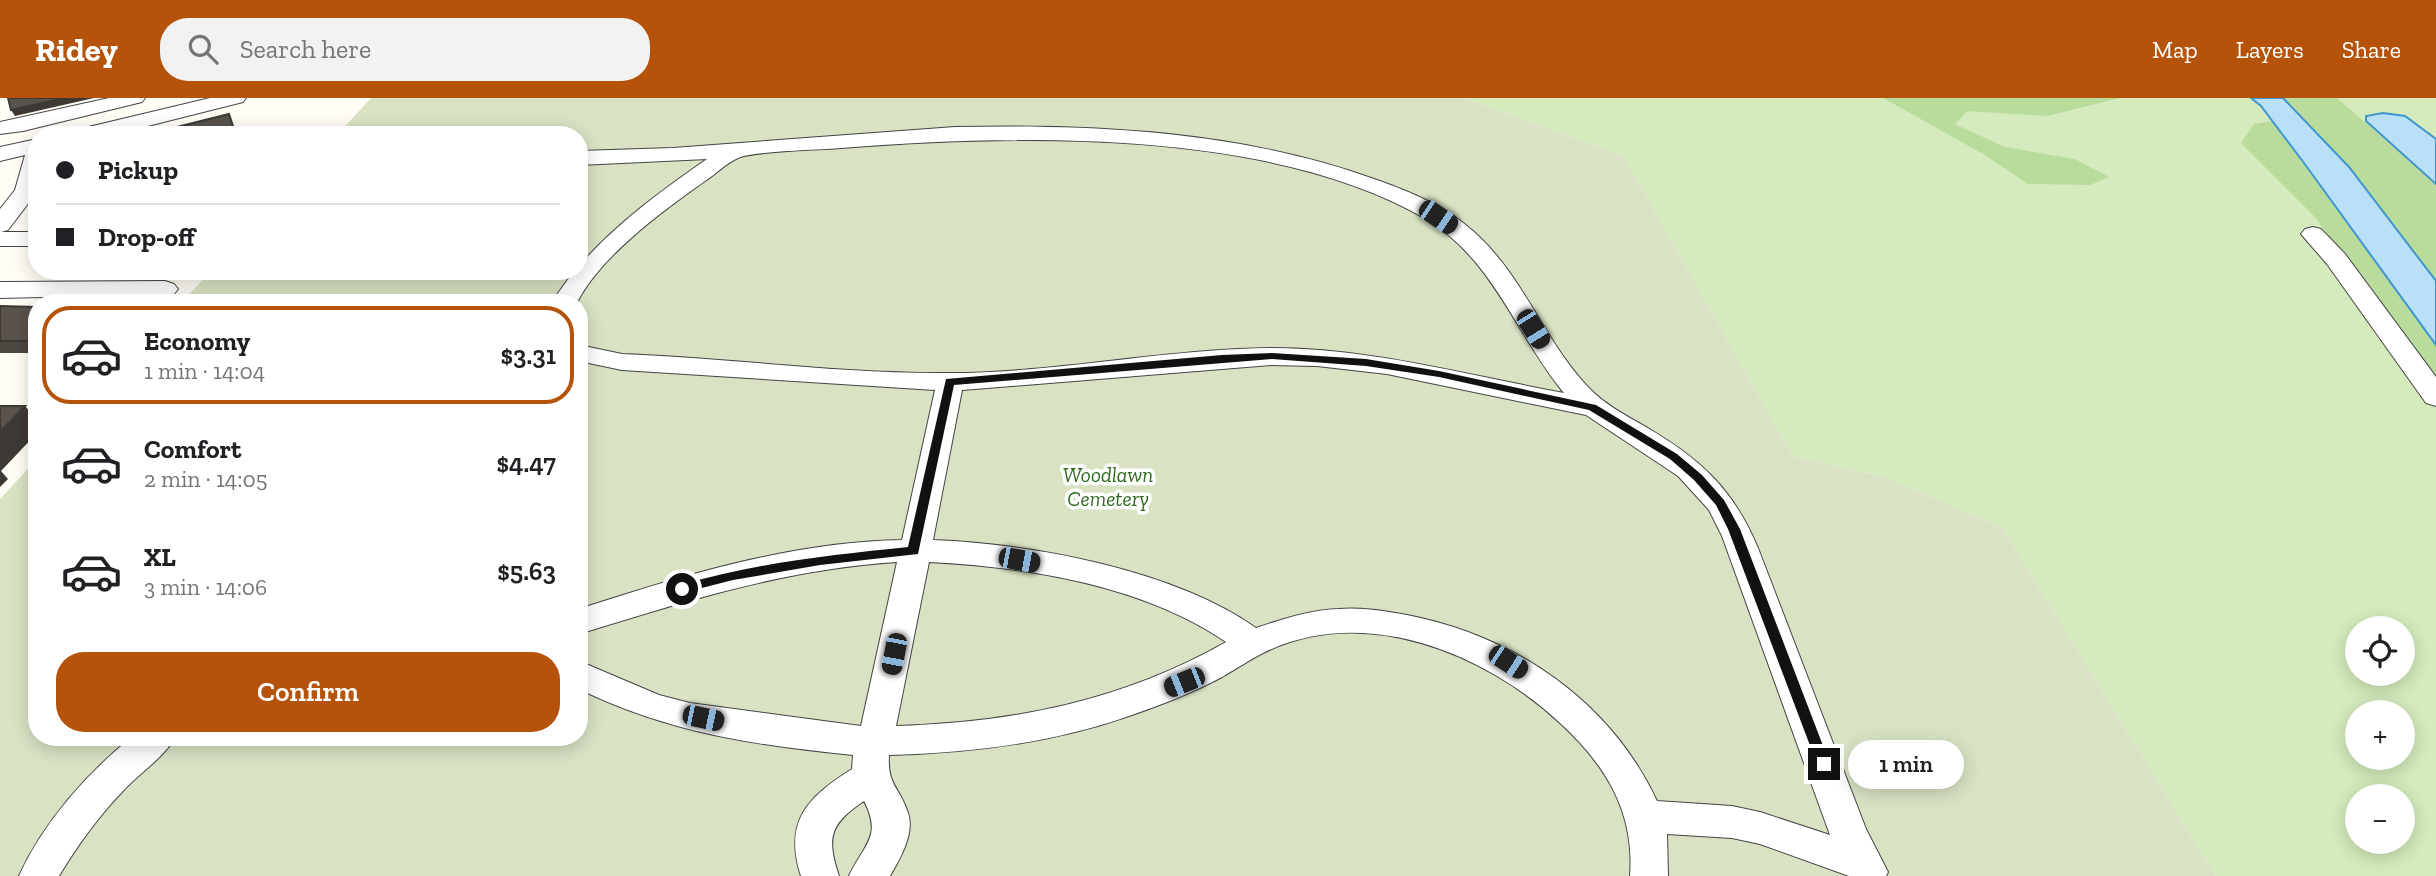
<!DOCTYPE html>
<meta charset="utf-8">
<style>
:root{--surface:#fff;--page:#f2f2f2;--text:#202124;--muted:#757577;--line:#e0e0e0;--accent:#b45309}
body{margin:0;font-family:"Zilla Slab",serif;background:var(--page);color:var(--text);height:100vh;display:flex;flex-direction:column;font-size:26px;white-space:nowrap}
*{box-sizing:border-box;margin:0}
p{font-size:23px;color:var(--muted)}
.icon{flex:none;width:38px;height:38px;fill:none;stroke:currentColor;stroke-width:2;stroke-linecap:round;stroke-linejoin:round}
.map{position:relative;flex:1;overflow:hidden}
.side{position:absolute;left:28px;top:196px;width:560px;height:452px;display:flex;flex-direction:column;background:var(--surface);border-radius:28px;box-shadow:0 4px 18px #0003}
.side>*{flex:none}
.top-card{position:absolute;left:28px;top:28px;width:560px;height:154px;border-radius:28px;box-shadow:0 4px 18px #0003;display:grid;align-content:center;height:154px;padding:0 28px;background:var(--surface)}
.controls{position:absolute;left:2345px;top:518px;display:grid;gap:14px}
.controls a{display:grid;place-items:center;width:70px;height:70px;border-radius:50%;background:var(--surface);box-shadow:0 4px 18px #0003;font-size:35px}
.end{position:absolute;width:32px;height:32px;margin:-16px;border:9px solid #111;background:#fff;box-shadow:0 0 0 4px #fff}
.from{border-radius:50%}
.bubble{position:absolute;height:49px;border-radius:24px;background:var(--surface);box-shadow:0 4px 18px #0003;font-size:23px;font-weight:600;line-height:49px;text-align:center}
.car{position:absolute;width:21px;height:42px;margin:-21px -10px;border-radius:9px;box-shadow:0 0 5px 2px #0007;background:linear-gradient(#222 24%,#8ab4d8 0 40%,#222 0 76%,#8ab4d8 0 86%,#222 0)}
.top-card b{display:flex;align-items:center;gap:24px;height:66px;font-size:26px}
.top-card b+b{border-top:2px solid var(--line)}
.top-card i{width:18px;height:18px;background:var(--text)}
ul{padding:12px 0 0;list-style:none}
li{display:flex;align-items:center;gap:21px;height:98px;margin:0 14px 10px;padding:0 14px;border:4px solid transparent;border-radius:28px}
li div{flex:1}
li b{display:block;font-size:26px}
li em{font-style:normal;font-weight:600}
li.current{border-color:var(--accent)}
li>.icon{width:63px;height:63px;stroke-width:1.5}
.action{display:flex;gap:14px;margin-top:auto;padding:14px 28px}
.action a{flex:1;height:80px;border-radius:28px;background:var(--accent);color:#fff;font-size:28px;font-weight:600;line-height:80px;text-align:center}
header{display:flex;align-items:center;gap:42px;box-sizing:border-box;height:98px;padding:0 35px;background:var(--accent);color:#fff}
header strong{font-size:33px}
nav{display:flex;gap:38px;margin-inline-start:auto;font-size:24px}
.search{width:490px;height:63px;background:var(--page);display:flex;align-items:center;gap:18px;box-sizing:border-box;padding:0 24px;border-radius:28px;color:var(--muted);font-size:26px}
.map>svg:first-child{display:block}
</style>
<header>
<strong>Ridey</strong>
<div class="search"><svg class="icon" aria-label="search" viewBox="0 0 24 24"><circle cx="10" cy="10" r="6"/><path d="M15 15l6 6"/></svg>Search here</div>
<nav><a>Map</a><a>Layers</a><a>Share</a></nav>
</header>
<div class="map">
<svg width="2436" height="778" viewBox="0 0 2436 778">
<rect width="100%" height="100%" fill="#fffdf5"/>
<!-- green -->
<path fill="#d5ebbd" fill-rule="evenodd" d="M 1465,0 L 2436,0 L 2436,778 L 2216,778 L 2003,430 L 1886,379 L 1793,358 L 1624,58 ZM 2357,530 L 2403,530 L 2403,576 L 2357,576 ZM 2357,614 L 2403,614 L 2403,660 L 2357,660 ZM 2357,698 L 2403,698 L 2403,744 L 2357,744 Z"/>
<!-- forest -->
<path fill="#b9dc9c" d="M 1883,0 L 2120,0 L 2047,18 L 1967,13 L 1955,26 L 2005,49 L 2075,61 L 2109,79 L 2090,87 L 2028,86 L 1985,57 Z
M 2283,0 L 2337,0 L 2436,86 L 2436,183 L 2349,69 Z
M 2272,23 L 2436,247 L 2436,290 L 2316,120 L 2241,45 L 2254,26 Z"/>
<!-- cemetery -->
<path fill="#d9e3c4" d="M 371,0 L 1465,0 L 1624,58 L 1793,358 L 1886,379 L 2003,430 L 2216,778 L 0,778 L 0,401 L 37,361 L 37,639 L 579,639 L 579,205 L 181,205 L 211,173 L 579,173 L 579,37 L 337,37 Z"/>
<!-- water -->
<path fill="#b9e0f7" stroke="#3f96cf" stroke-width="2" d="M 2251,0 L 2283,0 L 2349,69 L 2436,183 L 2436,247 L 2304,65 L 2261,8 Z
M 2383,15 L 2405,18 L 2436,41 L 2436,86 L 2366,23 L 2366,18 Z"/>
<g fill="none" stroke-linecap="round" stroke-linejoin="round">
<!-- minor casing -->
<g stroke="#444" stroke-width="2">
<path id="minor" d="M 109,0 L 145,0 L 142,4 L 23,33 L 0,36 L 0,24 Z
M 210,0 L 246,0 L 243,4 L 112,37 L 73,37 L 76,32 Z
M 955,29 C 1096,26 1243,33 1377,82 C 1411,94 1447,109 1474,134 C 1525,179 1545,247 1593,294 C 1610,310 1631,320 1651,332 C 1703,363 1734,393 1758,450 L 1866,731 L 1888,774 L 1886,778 L 1849,778 L 1760,746 L 1732,740 L 1667,736 L 1668,778 L 1630,778 C 1635,715 1606,667 1560,625 C 1485,555 1364,505 1263,555 C 1249,562 1236,571 1222,579 C 1192,595 1161,607 1129,618 C 1052,645 971,655 889,657 C 887,688 900,689 908,715 C 915,735 900,761 890,778 L 849,778 C 863,747 883,739 864,703 C 830,726 826,739 839,778 L 801,778 C 783,723 808,699 852,671 L 853,657 C 754,647 670,635 579,591 L 579,563 L 659,597 L 690,605 L 861,628 L 897,464 C 786,471 685,503 579,536 L 579,511 C 684,477 791,444 902,442 L 935,292 L 622,272 L 579,263 L 579,247 L 622,256 C 731,260 840,276 949,275 C 1057,275 1163,251 1271,250 C 1371,250 1466,277 1564,295 C 1516,237 1494,162 1426,121 C 1270,30 1016,36 841,50 C 821,52 751,53 738,60 C 726,65 716,76 705,83 C 664,112 599,159 577,205 L 551,205 L 574,173 L 579,173 L 579,168 C 617,125 661,93 707,61 L 579,67 L 579,53 L 673,50 ZM 1271,267 L 1317,268 L 1387,276 L 1586,317 L 1678,378 L 1709,412 L 1722,438 L 1830,737 L 1760,714 L 1732,708 L 1657,703 C 1610,603 1515,538 1407,517 C 1385,513 1361,509 1338,511 C 1310,512 1283,521 1256,530 C 1174,472 1033,446 933,442 L 962,292 ZM 929,464 C 1028,469 1142,487 1226,544 C 1124,602 1013,625 896,628 Z
M 37,41 L 37,94 L 8,132 L 1,134 L 37,134 L 37,148 L 0,148 L 0,111 L 15,92 L 25,57 L 0,63 L 0,49 Z
M 2313,129 L 2321,131 L 2345,156 L 2436,279 L 2436,308 L 2426,305 L 2327,166 L 2301,136 L 2305,131 Z
M 165,183 L 174,186 L 178,191 L 174,196 L 0,200 L 0,184 Z
M 132,639 L 175,639 C 164,660 138,676 122,694 C 98,719 77,748 59,778 L 19,778 C 43,725 87,675 132,639 Z"/>
</g>
<!-- minor -->
<use href="#minor" fill="#fff" fill-rule="evenodd"/>
</g>
<!-- wall -->
<path fill="#4d4742" d="M 0,208 L 37,209 L 37,255 L 0,255 Z"/>
<!-- shaded-wall -->
<path fill="#3f3936" d="M 65,0 L 94,0 L 15,18 L 11,12 Z
M 25,308 L 37,322 L 37,335 L 1,373 L 8,381 L 0,389 L 0,334 Z"/>
<!-- building -->
<path fill="#5a524d" stroke="#3f3936" stroke-width="2" d="M 8,0 L 65,0 L 11,12 Z
M 229,16 L 236,37 L 166,37 L 165,32 Z
M 0,208 L 37,209 L 37,243 L 0,243 Z
M 0,308 L 25,308 L 0,334 Z"/>
<!-- route -->
<path fill="#111" d="M 1272,255 L 1366,261 L 1439,273 L 1596,307 L 1677,356 L 1702,377 L 1724,402 L 1740,431 L 1830,666 L 1828,670 L 1819,670 L 1817,666 L 1728,431 L 1716,407 L 1694,382 L 1670,361 L 1589,312 L 1439,279 L 1366,268 L 1272,261 L 954,287 L 918,456 L 820,467 L 733,482 L 682,495 L 676,491 L 678,488 C 753,465 831,457 908,449 L 946,281 L 1222,257 Z"/>
<g text-anchor="middle" stroke-width="7" stroke-linejoin="round" paint-order="stroke">
<!-- park labels -->
<g font-size="21" font-style="italic" fill="#2f6b1f" stroke="#fff">
<text x="1108" y="384">Woodlawn<tspan x="1108" dy="24">Cemetery</tspan></text>
</g>
</g>
</svg>
<div class="controls">
<a><svg class="icon" aria-label="locate" viewBox="0 0 24 24"><circle cx="12" cy="12" r="6"/><path d="M12 2v4M12 18v4M2 12h4M18 12h4"/></svg></a>
<a>+</a>
<a>−</a>
</div>
<i class="end from" style="left:682px;top:491px"></i>
<i class="end" style="left:1824px;top:666px"></i>
<div class="bubble" style="left:1848px;top:642px;width:116px">1 min</div>
<i class="car" style="left:1438px;top:119px;rotate:124deg"></i>
<i class="car" style="left:1533px;top:231px;rotate:148deg"></i>
<i class="car" style="left:1019px;top:462px;rotate:101deg"></i>
<i class="car" style="left:894px;top:556px;rotate:191deg"></i>
<i class="car" style="left:1508px;top:564px;rotate:123deg"></i>
<i class="car" style="left:1184px;top:584px;rotate:248deg"></i>
<i class="car" style="left:703px;top:620px;rotate:102deg"></i>
<div class="top-card">
<b><i class="from"></i>Pickup</b>
<b><i></i>Drop-off</b>
</div>
<section class="side">
<ul>
<li class="current"><svg class="icon" aria-label="car" viewBox="0 0 24 24"><path d="M5 17H2v-5l4-1 3-4h7l3 4 3 1v5h-3M9 17h6M6 11h13"/><circle cx="7" cy="17" r="2"/><circle cx="17" cy="17" r="2"/></svg><div><b>Economy</b><p>1 min · 14:04</p></div><em>$3.31</em></li>
<li><svg class="icon" aria-label="car" viewBox="0 0 24 24"><path d="M5 17H2v-5l4-1 3-4h7l3 4 3 1v5h-3M9 17h6M6 11h13"/><circle cx="7" cy="17" r="2"/><circle cx="17" cy="17" r="2"/></svg><div><b>Comfort</b><p>2 min · 14:05</p></div><em>$4.47</em></li>
<li><svg class="icon" aria-label="car" viewBox="0 0 24 24"><path d="M5 17H2v-5l4-1 3-4h7l3 4 3 1v5h-3M9 17h6M6 11h13"/><circle cx="7" cy="17" r="2"/><circle cx="17" cy="17" r="2"/></svg><div><b>XL</b><p>3 min · 14:06</p></div><em>$5.63</em></li>
</ul>
<div class="action"><a>Confirm</a></div>
</section>
</div>
